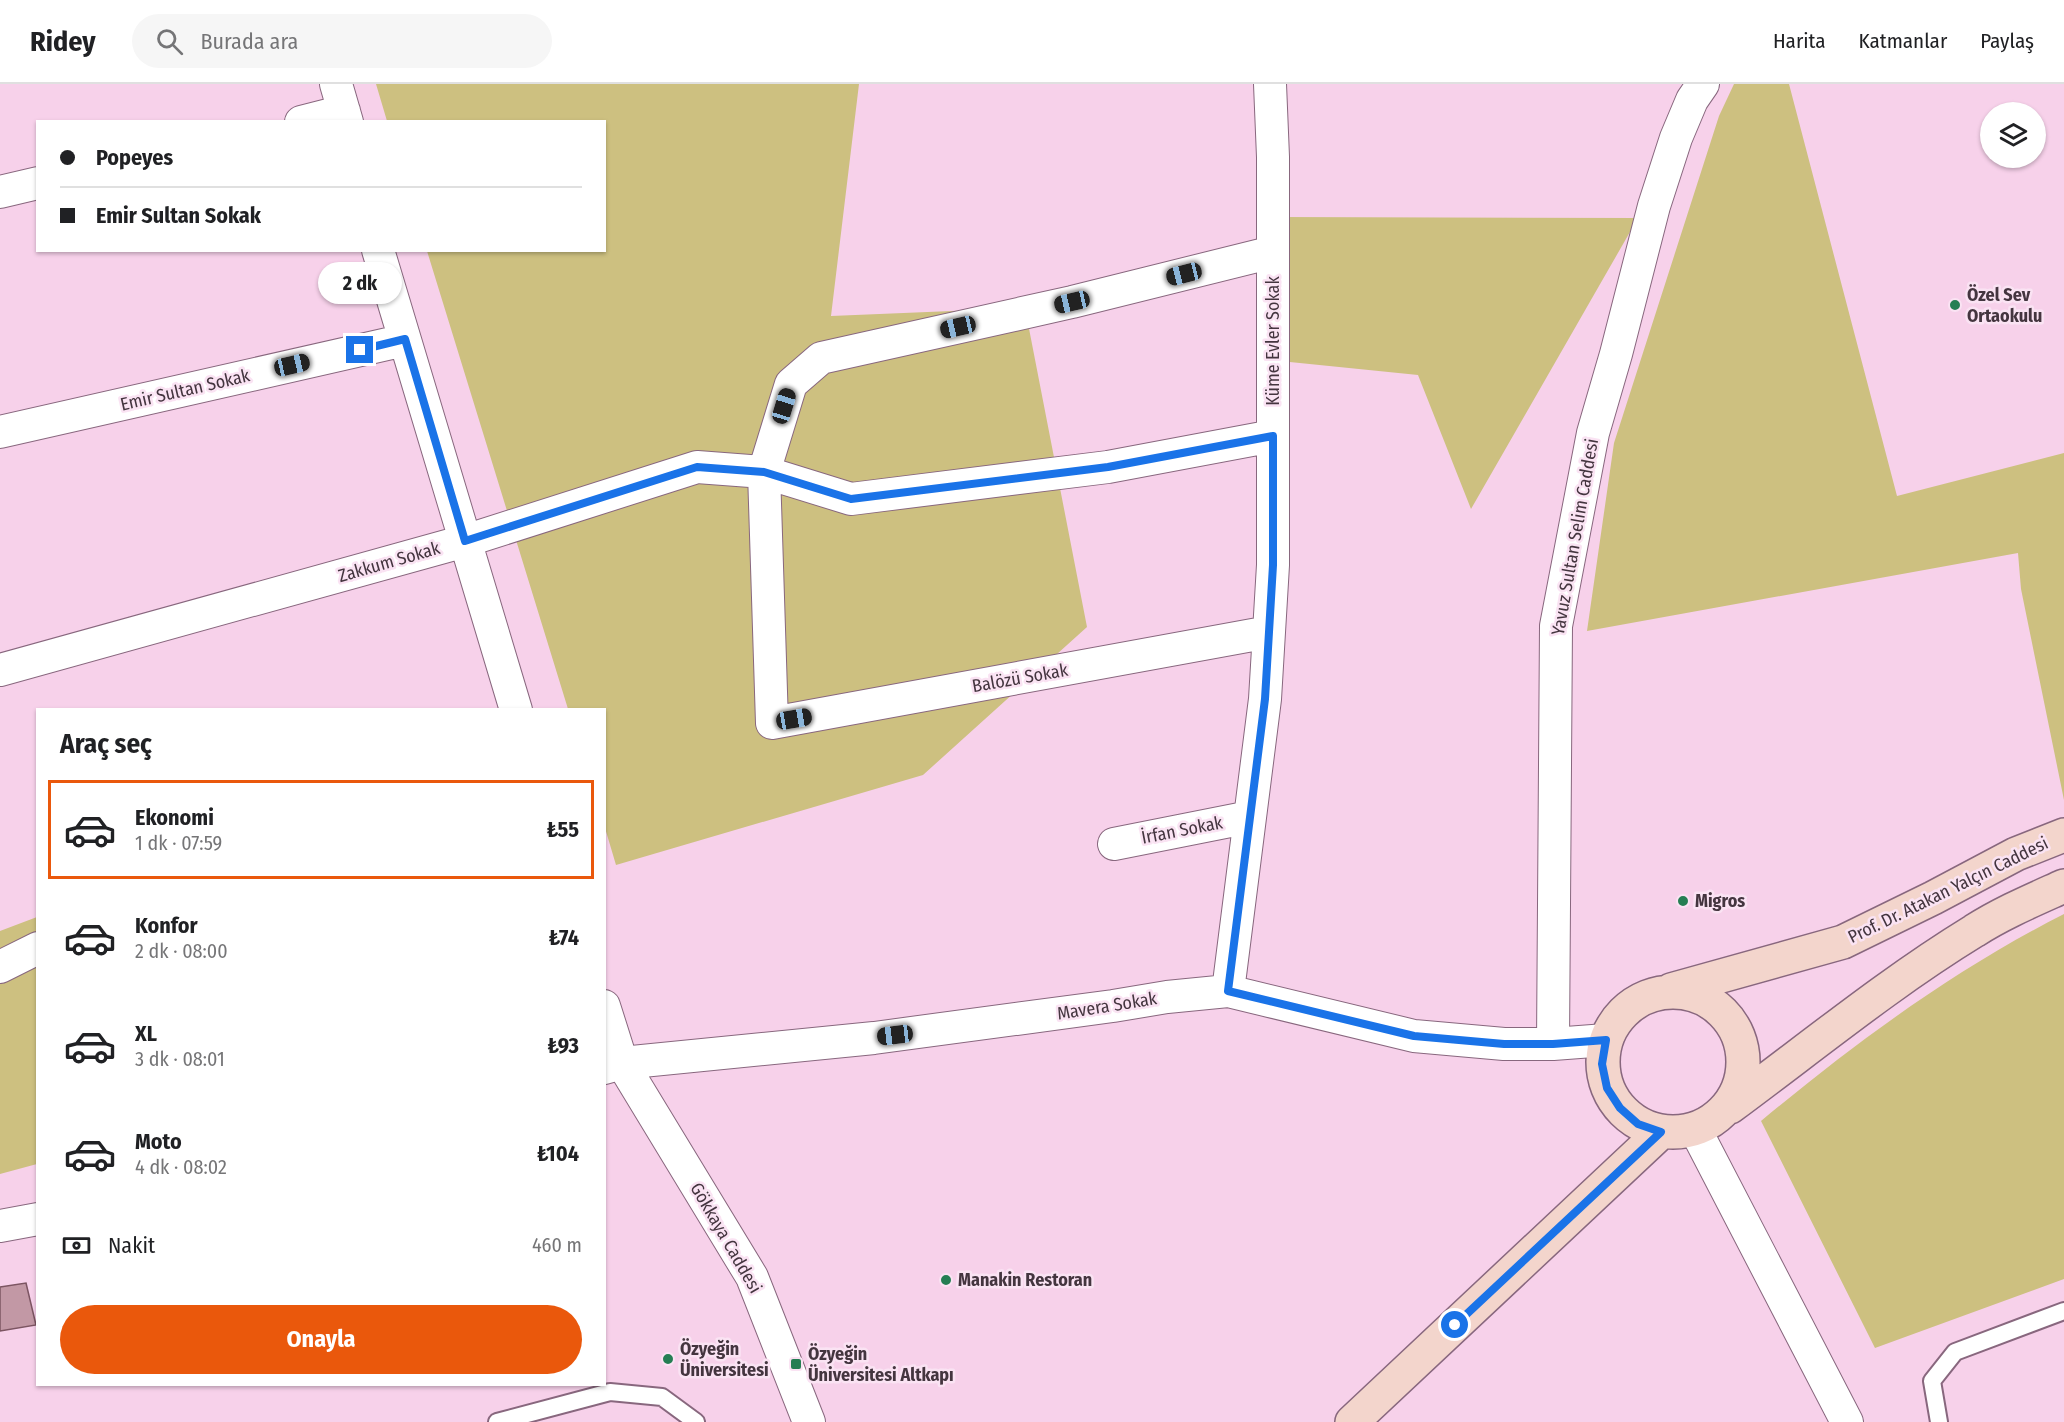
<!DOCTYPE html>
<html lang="tr">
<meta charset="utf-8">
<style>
:root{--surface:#fff;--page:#f6f6f6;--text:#202124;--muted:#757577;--line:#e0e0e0;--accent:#ea580c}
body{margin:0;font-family:"Fira Sans Condensed",sans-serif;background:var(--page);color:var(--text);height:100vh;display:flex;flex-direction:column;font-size:22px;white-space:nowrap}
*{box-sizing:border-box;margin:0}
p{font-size:20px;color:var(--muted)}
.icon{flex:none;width:33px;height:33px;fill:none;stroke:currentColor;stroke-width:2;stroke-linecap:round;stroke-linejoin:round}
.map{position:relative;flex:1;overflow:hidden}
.panel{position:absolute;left:36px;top:624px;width:570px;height:678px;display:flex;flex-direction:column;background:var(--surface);border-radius:0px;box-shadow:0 2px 4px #0004}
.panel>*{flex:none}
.guide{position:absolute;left:36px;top:36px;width:570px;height:132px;border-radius:0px;box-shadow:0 2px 4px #0004;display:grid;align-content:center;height:132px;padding:0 24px;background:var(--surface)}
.tools{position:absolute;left:1980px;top:18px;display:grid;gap:12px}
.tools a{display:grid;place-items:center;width:66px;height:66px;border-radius:50%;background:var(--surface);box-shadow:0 2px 4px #0004;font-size:30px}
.end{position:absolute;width:27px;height:27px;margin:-14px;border:8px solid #1a73e8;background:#fff;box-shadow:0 0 0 3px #fff}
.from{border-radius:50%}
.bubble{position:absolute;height:42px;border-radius:21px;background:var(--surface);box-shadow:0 2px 4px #0004;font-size:20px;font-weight:700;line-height:42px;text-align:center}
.car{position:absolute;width:18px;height:36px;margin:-18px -9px;border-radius:8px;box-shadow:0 0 4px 2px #0007;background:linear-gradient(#222 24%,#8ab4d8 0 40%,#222 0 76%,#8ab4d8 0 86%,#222 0)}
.guide b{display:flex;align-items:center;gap:21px;height:57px;font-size:22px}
.guide b+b{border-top:2px solid var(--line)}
.guide i{width:15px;height:15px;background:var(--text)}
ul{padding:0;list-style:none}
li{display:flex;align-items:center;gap:18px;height:99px;margin:0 12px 9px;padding:0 12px;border:3px solid transparent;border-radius:0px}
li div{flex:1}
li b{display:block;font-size:22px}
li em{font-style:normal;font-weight:700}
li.selected{border-color:var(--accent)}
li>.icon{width:54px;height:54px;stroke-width:1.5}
h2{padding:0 24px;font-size:27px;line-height:72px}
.pay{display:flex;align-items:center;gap:15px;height:66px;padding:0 24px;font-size:22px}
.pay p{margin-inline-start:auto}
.primary-button{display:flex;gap:12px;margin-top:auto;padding:12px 24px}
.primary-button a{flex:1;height:69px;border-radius:36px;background:var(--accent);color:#fff;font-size:24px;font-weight:700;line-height:69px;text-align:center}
header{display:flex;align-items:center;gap:36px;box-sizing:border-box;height:84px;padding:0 30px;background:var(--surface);border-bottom:2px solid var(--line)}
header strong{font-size:28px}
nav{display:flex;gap:33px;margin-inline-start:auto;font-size:21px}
.search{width:420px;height:54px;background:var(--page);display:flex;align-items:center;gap:15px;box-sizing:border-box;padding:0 21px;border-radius:33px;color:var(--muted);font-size:22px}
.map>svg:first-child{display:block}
</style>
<header>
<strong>Ridey</strong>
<div class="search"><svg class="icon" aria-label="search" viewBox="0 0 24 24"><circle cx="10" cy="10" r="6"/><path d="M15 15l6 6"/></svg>Burada ara</div>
<nav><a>Harita</a><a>Katmanlar</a><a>Paylaş</a></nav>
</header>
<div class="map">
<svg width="2064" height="1338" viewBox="0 0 2064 1338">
<rect width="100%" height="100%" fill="#f7d1ea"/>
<!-- green -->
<path fill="#cdc080" d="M 376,0 L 859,0 L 831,232 L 1025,224 L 1087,543 L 923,691 L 616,781 L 605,744 L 604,626 L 568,625 L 427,167 L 604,166 L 604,38 L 387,37 Z
M 1734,0 L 1789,0 L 1897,412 L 2064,369 L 2064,716 L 2021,505 L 2018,469 L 1587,547 L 1614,359 L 1719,32 Z
M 1277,133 L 1638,134 L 1471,425 L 1418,291 L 1270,276 Z
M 2064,830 L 2064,1195 L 1875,1264 L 1761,1037 C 1856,958 1954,886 2064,830 Z
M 37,833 L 37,1080 L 0,1090 L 0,847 Z"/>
<!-- building -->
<path fill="#c298a5" stroke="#7c5562" stroke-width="1.5" d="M 26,1199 L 36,1241 L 0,1247 L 0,1203 Z"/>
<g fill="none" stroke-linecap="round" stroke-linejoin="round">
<!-- service casing -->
<g stroke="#88677e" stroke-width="20">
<path id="service" d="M 497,1338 L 610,1308 L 662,1313 L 696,1338
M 1939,1338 L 1932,1297 L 1955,1268 L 2064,1227"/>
</g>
<!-- minor casing -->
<g stroke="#88677e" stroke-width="34">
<path id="minor" d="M 336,0 L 347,38
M 301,38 L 344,27
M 0,108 L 38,99
M 378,166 L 516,626
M 0,348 L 405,256
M 1269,548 L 772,639 L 764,388 L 791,300 L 821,274 L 1072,218 L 1273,168
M 0,586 L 465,457 L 697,383 L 764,388 L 851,415 L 1108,383 L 1273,352
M 1114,760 L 1250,733
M 0,883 L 38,864
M 1228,907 L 1265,615 L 1273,481 L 1273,73 L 1270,0
M 604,922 L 622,979 L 752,1193 L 809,1338
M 1553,960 L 1556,542 L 1593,349 L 1616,270 L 1654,122 L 1676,54 L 1692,16 L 1703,0
M 604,984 L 622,979 L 874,954 L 1113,922 L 1167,913 L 1228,907 L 1414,952 L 1504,960 L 1553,960 L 1606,956
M 1695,1045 L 1847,1338
M 0,1142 L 38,1135"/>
</g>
<!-- secondary casing -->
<g stroke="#88677e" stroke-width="36">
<path id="secondary" d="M 1671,906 L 1843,858 L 1933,814 L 2016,770 L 2064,751
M1603 978a70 70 0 1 1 140 0a70 70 0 1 1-140 0Z
M 1730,1023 C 1810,964 1889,899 1974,847 C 2002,829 2033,816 2064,802
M 1352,1338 L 1661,1048"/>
</g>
<!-- service -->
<use href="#service" stroke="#fff" stroke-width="16"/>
<!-- minor -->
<use href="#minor" stroke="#fff" stroke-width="32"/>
<!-- secondary -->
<use href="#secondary" stroke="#f3d5cc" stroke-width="33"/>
</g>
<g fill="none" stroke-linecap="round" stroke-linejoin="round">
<!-- route -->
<path stroke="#1a73e8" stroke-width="8" d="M 360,266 L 405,255 L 465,457 L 697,383 L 764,388 L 851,415 L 1108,383 L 1273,352 L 1273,481 L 1265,615 L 1228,907 L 1414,952 L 1504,960 L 1553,960 L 1606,956 L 1602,980 L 1607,1004 L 1620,1024 L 1638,1040 L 1661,1048 L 1455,1241"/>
</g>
<!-- markers -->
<g fill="#257e53" stroke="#fae3f3" stroke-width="2">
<circle cx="1955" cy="221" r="6"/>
<circle cx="1683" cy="817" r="6"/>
<circle cx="946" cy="1196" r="6"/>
<circle cx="668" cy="1275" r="6"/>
<rect x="790" y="1274" width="12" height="12" rx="3"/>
</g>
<g text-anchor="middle" stroke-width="5" stroke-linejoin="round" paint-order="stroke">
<!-- poi labels -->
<g font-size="18" font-weight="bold" fill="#44353f" stroke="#fae3f3" text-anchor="start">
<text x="1967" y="217">Özel Sev<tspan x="1967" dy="21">Ortaokulu</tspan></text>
<text x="1695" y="823">Migros</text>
<text x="958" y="1202">Manakin Restoran</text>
<text x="680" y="1271">Özyeğin<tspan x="680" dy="21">Üniversitesi</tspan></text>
<text x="808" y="1276">Özyeğin<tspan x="808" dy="21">Üniversitesi Altkapı</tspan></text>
</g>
<!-- street labels -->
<g font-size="18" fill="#44353f" stroke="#fae3f3">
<text transform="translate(1273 257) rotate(-90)" y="6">Küme Evler Sokak</text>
<text transform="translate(185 306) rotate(-13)" y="6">Emir Sultan Sokak</text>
<text transform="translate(1575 453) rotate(-80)" y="6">Yavuz Sultan Selim Caddesi</text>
<text transform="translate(389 478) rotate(-16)" y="6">Zakkum Sokak</text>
<text transform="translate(1020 594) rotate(-10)" y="6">Balözü Sokak</text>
<text transform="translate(1182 746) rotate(-11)" y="6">İrfan Sokak</text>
<text transform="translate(1948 806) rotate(-26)" y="6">Prof. Dr. Atakan Yalçın Caddesi</text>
<text transform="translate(1107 922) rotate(-9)" y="6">Mavera Sokak</text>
<text transform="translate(726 1154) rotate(60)" y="6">Gökkaya Caddesi</text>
</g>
</g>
</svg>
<div class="tools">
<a><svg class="icon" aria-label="layers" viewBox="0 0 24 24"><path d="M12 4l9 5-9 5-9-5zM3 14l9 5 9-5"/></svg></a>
</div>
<i class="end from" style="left:1455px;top:1241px"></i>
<i class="end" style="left:360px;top:266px"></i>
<div class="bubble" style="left:318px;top:178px;width:84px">2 dk</div>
<i class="car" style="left:1184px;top:190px;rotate:256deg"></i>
<i class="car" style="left:1072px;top:218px;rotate:257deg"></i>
<i class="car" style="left:958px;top:243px;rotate:257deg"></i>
<i class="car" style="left:292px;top:281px;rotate:77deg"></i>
<i class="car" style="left:784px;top:322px;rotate:17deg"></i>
<i class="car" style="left:794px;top:635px;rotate:80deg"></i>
<i class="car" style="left:895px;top:951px;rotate:263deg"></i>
<div class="guide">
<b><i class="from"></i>Popeyes</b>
<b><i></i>Emir Sultan Sokak</b>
</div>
<section class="panel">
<h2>Araç seç</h2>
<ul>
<li class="selected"><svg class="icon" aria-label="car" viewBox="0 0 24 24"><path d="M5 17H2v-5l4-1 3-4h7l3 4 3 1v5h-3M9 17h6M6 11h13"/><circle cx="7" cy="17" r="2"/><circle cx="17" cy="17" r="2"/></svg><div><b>Ekonomi</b><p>1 dk · 07:59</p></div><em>₺55</em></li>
<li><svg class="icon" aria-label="car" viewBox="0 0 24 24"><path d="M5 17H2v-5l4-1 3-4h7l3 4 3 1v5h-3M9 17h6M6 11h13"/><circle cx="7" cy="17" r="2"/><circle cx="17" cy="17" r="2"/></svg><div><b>Konfor</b><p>2 dk · 08:00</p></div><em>₺74</em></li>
<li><svg class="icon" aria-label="car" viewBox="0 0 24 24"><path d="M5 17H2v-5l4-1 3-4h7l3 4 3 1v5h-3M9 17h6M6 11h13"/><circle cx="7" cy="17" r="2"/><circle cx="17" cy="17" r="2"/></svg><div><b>XL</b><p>3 dk · 08:01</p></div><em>₺93</em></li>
<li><svg class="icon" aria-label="car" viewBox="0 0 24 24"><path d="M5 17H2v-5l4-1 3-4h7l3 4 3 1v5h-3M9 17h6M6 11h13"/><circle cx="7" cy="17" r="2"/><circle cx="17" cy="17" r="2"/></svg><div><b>Moto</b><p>4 dk · 08:02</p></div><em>₺104</em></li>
</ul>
<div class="pay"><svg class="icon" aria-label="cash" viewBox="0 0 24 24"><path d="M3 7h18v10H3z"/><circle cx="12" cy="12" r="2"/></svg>Nakit<p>460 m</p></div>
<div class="primary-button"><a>Onayla</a></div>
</section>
</div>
